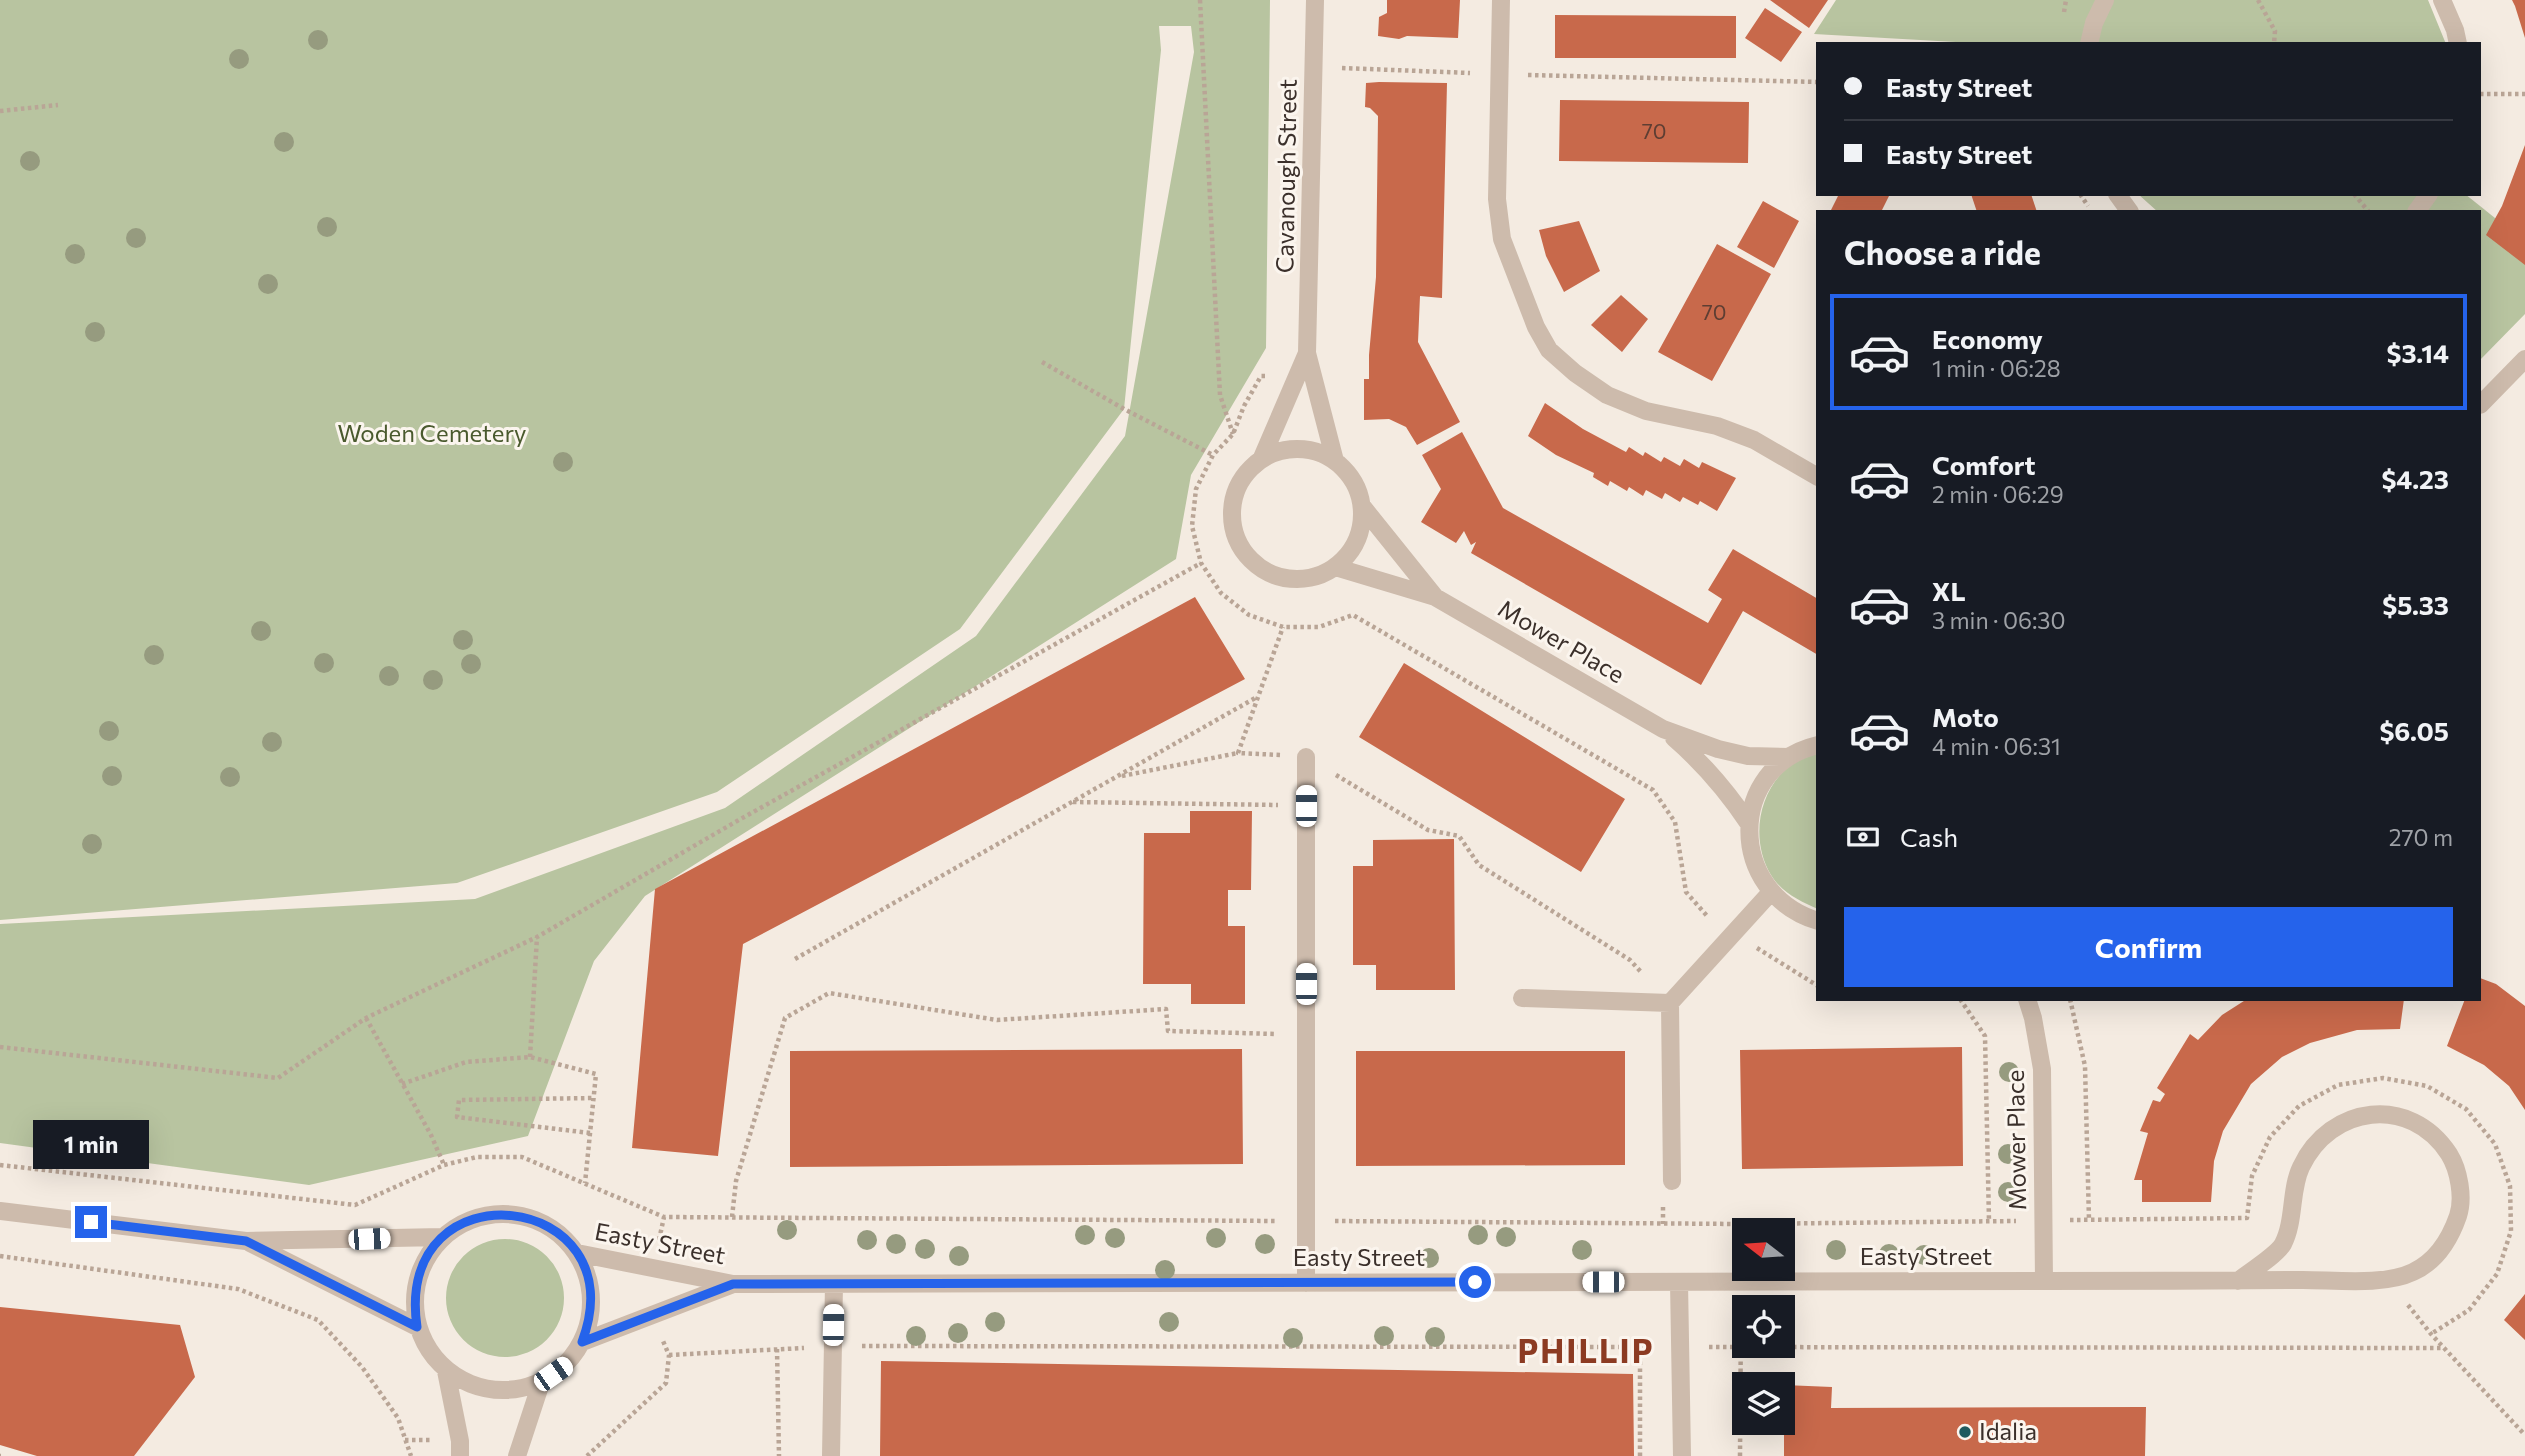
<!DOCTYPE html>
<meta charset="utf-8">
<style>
:root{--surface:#171b24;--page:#20242c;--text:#f1f3f6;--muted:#9ea1a6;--line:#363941;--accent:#2563eb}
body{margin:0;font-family:Commissioner,sans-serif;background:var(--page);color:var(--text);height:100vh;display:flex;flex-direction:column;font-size:26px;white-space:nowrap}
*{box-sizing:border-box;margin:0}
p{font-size:23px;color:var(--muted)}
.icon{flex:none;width:38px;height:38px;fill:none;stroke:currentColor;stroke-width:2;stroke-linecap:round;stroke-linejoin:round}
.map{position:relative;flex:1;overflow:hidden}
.sheet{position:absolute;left:1816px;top:210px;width:665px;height:791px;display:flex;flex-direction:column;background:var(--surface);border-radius:0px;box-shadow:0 7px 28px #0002}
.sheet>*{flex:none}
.hud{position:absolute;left:1816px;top:42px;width:665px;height:154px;border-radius:0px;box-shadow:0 7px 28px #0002;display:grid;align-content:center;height:154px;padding:0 28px;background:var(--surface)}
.needle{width:46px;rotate:287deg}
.buttons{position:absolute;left:1732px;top:1218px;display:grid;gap:14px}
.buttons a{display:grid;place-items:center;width:63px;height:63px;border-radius:0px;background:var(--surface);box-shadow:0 7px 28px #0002;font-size:35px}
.end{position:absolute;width:32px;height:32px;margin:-16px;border:9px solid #2563eb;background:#fff;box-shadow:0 0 0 4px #fff}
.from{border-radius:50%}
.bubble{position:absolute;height:49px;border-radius:0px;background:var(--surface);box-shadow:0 7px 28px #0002;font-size:23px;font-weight:700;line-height:49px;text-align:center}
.car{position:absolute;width:21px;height:42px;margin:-21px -10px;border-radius:9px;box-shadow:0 0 5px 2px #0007;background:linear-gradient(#fff 24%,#345 0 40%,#fff 0 76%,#345 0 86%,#fff 0)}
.hud b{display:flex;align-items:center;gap:24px;height:66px;font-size:26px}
.hud b+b{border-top:2px solid var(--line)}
.hud i{width:18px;height:18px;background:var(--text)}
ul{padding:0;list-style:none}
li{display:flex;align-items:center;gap:21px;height:116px;margin:0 14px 10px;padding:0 14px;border:4px solid transparent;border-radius:0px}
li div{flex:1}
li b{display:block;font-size:26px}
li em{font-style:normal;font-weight:700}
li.on{border-color:var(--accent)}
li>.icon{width:63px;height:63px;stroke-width:1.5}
h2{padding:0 28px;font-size:32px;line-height:84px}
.pay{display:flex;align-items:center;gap:18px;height:77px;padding:0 28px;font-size:26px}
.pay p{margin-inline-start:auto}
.cta{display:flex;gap:14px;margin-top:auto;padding:14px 28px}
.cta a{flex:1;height:80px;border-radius:0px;background:var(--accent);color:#fff;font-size:28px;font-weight:700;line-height:80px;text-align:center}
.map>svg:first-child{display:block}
</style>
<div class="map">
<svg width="2525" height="1456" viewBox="0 0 2525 1456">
<rect width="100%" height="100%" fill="#f4ebe1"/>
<!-- green -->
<path fill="#b8c4a0" d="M 0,0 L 1270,0 L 1266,348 L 1191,475 L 1176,559 L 645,896 L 594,961 L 528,1136 L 309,1185 L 0,1143 L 0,924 L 475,899 L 725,808 L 976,636 L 1125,436 L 1194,52 L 1191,26 L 1159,26 L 1161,50 L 1124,409 L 960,629 L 717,792 L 457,883 L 0,920 Z
M 1836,0 L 2428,0 L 2446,44 L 1991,44 L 1814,34 Z
M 2138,194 L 2465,194 L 2525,242 L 2525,314 L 2480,360 L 2480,212 L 2158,212 Z
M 1818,753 L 1818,909 C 1801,902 1781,892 1771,875 C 1749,838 1759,788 1793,763 C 1800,758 1810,756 1818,753 Z
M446 1298a59 59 0 1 1 118 0a59 59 0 1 1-118 0Z"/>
<!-- building -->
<path fill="#c8694b" d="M 1387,0 L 1460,0 L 1458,38 L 1407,36 L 1399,39 L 1378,36 L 1379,17 L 1387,13 Z
M 1770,0 L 1828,0 L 1809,28 Z
M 2512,0 L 2525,0 L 2525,38 L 2515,6 Z
M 1765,8 L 1802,32 L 1781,62 L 1745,38 Z
M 1555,15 L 1736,16 L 1736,58 L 1555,58 Z
M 1379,82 L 1447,83 L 1442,298 L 1420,296 L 1418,342 L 1460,422 L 1417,445 L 1406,427 L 1389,419 L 1364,420 L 1364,379 L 1369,379 L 1369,355 L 1376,277 L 1378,116 L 1370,108 L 1365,107 L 1366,83 Z
M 1560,100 L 1749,102 L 1748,163 L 1559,161 Z
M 2525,145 L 2525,265 L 2486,235 L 2502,206 Z
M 1839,194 L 1890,194 L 1881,212 L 1830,212 Z
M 1971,194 L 2031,194 L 2037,212 L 1977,212 Z
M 1763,201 L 1799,221 L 1774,268 L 1737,247 Z
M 1579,221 L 1600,271 L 1564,292 L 1546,256 L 1539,230 Z
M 1717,244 L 1771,274 L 1712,381 L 1658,352 Z
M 1621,295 L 1648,319 L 1622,352 L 1591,325 Z
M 1545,403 L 1583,429 L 1626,452 L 1629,447 L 1643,456 L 1645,452 L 1661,462 L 1664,457 L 1680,466 L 1684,459 L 1699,468 L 1702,462 L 1736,478 L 1717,511 L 1700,501 L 1698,505 L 1683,497 L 1680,502 L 1665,493 L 1662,499 L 1646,490 L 1643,496 L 1629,487 L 1627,491 L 1610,481 L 1608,486 L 1593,477 L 1594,473 L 1556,455 L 1528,436 Z
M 1462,432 L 1503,508 L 1708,623 L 1722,599 L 1708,590 L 1733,549 L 1818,599 L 1818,655 L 1743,611 L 1701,685 L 1471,553 L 1476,542 L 1471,545 L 1464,531 L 1456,543 L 1421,522 L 1441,489 L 1422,455 Z
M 1195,597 L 1245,679 L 743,944 L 718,1156 L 632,1148 L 655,889 Z
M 1404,663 L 1625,799 L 1581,872 L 1359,737 Z
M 1190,811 L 1252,811 L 1251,890 L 1228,890 L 1228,926 L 1245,926 L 1245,1004 L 1191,1004 L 1191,984 L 1143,984 L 1144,833 L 1190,833 Z
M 1454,839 L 1455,990 L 1376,990 L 1376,965 L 1353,965 L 1353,866 L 1373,866 L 1373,840 Z
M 2480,978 L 2496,984 L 2525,1006 L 2525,1110 L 2509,1086 L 2484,1065 L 2447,1046 L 2465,999 L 2480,999 Z
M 2247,999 L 2404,999 L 2400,1029 L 2357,1030 L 2310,1043 L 2282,1057 L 2251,1084 L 2223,1131 L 2214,1161 L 2211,1202 L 2142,1202 L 2142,1180 L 2134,1180 L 2148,1133 L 2140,1131 L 2153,1100 L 2160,1102 L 2165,1094 L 2157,1088 L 2190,1034 L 2198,1040 L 2222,1015 Z
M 1962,1047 L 1963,1166 L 1742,1169 L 1740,1050 Z
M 1242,1049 L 1243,1164 L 790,1167 L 790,1051 Z
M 1356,1051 L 1625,1051 L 1625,1165 L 1356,1166 Z
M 2525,1294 L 2525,1340 L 2504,1320 Z
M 0,1307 L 180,1325 L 195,1377 L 134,1456 L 37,1456 L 0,1445 Z
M 881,1361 L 1633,1374 L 1634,1456 L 880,1456 Z
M 1784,1385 L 1832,1387 L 1831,1408 L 2146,1407 L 2145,1456 L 1784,1456 Z"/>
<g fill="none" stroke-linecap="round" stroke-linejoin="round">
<!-- path -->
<path stroke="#b9a596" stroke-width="4.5" stroke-dasharray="3.5 3.5" stroke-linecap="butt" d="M 1200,0 L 1220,395 L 1233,434
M 2258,0 L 2275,31 L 2274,44
M 2064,12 L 2066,0
M 1342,68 L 1470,73
M 1528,75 L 1818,82
M 2480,94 L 2525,94
M 0,111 L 58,105
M 2080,194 L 2088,206
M 2354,194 L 2369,212
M 1042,362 L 1124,409 L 1213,455
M 1265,376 L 1261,376 L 1244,406 L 1233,434 L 1213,455 L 1196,489 L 1192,526 L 1201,563 L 1221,593 L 1249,615 L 1283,627 L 1319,627 L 1353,615 L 1653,790 L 1675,822 L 1686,892 L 1708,917
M 1280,755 L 1238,753 L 1283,627
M 1336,775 L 1428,830 L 1459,836 L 1479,865 L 1630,960 L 1641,972
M 1122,776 L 1238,753
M 1073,802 L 1278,805
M 1757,948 L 1818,986
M 795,959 L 1257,697
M 1960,999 L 1985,1036 L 1989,1221
M 2070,999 L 2085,1066 L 2089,1220
M 366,1018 L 431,1135 L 444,1165
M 0,1047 L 278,1078 L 366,1018 L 537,937 L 737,821 L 1201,563
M 530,1057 L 537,937
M 402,1084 L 466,1062 L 530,1057 L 596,1074 L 585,1183
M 590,1133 L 457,1117 L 459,1100 L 594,1098
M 0,1165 L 355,1205 L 444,1165 L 477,1157 L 522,1157 L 664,1217 L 1277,1221
M 1663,1207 L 1663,1224
M 732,1217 L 736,1181 L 785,1018 L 829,993 L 997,1020 L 1166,1009 L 1168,1031 L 1276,1034
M 2070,1220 L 2247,1218 L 2252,1176 L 2270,1137 L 2299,1106 L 2338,1085 L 2383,1078 L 2427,1086 L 2466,1109 L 2495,1144 L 2510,1186 L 2511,1231 L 2497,1274 L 2469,1310 L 2431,1334
M 1335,1221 L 1740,1224 L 2016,1221
M 1740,1224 L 1740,1252
M 659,1240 L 664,1217
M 0,1256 L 238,1289 L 318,1320 L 362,1367 L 398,1418 L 411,1456
M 2408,1305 L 2431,1334 L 2525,1435
M 862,1346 L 1651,1347
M 1709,1347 L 2444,1348
M 777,1349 L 779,1456
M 669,1355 L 804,1348
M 405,1440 L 432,1440
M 0,1456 L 1,1456
M 587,1456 L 666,1383 L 669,1355 L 663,1341
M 1640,1456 L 1640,1347
M 1740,1456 L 1741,1310"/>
<!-- minor -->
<path stroke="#cdbbac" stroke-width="18" d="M 1315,0 L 1307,353 L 1335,461
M 1501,0 L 1497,199 L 1502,239 L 1536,327 L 1549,350 L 1575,373 L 1607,395 L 1646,411 L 1717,426 L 1754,440 L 1818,477
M 2442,0 L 2455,30 L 2458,44
M 2089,44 L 2094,23 L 2105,0
M 2117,194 L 2130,212
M 2416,212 L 2429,194
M 2480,405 L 2525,359
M1232 514a65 65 0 1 1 130 0a65 65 0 1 1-130 0Z
M 1261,460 L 1307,353
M 1362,506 L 1435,597
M 1335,567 L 1435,597 L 1663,729 L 1718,749 L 1748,756 L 1789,757
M 1674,738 C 1704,764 1727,791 1749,824
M 1818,745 C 1727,766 1726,893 1818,921
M 1306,757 L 1306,1283
M 1522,998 L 1670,1003 L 1771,892
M 2027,999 L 2033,1018 L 2042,1069 L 2044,1281
M 1670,1003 L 1672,1181
M 0,1211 L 246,1241 L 442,1237
M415 1302a88 88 0 1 1 176 0a88 88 0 1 1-176 0Z
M 250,1243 L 417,1327
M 577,1253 L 733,1284 L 2044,1281 C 2130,1281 2217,1281 2303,1280 C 2335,1280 2384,1286 2413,1272 C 2437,1261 2450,1239 2458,1216 C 2464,1198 2459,1170 2449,1154 C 2410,1094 2330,1105 2301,1167 C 2290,1190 2295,1221 2283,1244 C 2277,1255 2248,1273 2238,1281
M 1679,1282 L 1682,1456
M 582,1342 L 733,1284
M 446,1371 L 460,1441 L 460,1456
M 517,1456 L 541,1383
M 831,1456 L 834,1284"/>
</g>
<!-- trees -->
<g fill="#969b7f">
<circle cx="318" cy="40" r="10"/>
<circle cx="239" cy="59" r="10"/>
<circle cx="284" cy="142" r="10"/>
<circle cx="30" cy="161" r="10"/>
<circle cx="327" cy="227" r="10"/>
<circle cx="136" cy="238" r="10"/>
<circle cx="75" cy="254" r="10"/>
<circle cx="268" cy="284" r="10"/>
<circle cx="95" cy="332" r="10"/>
<circle cx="563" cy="462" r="10"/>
<circle cx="261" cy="631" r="10"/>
<circle cx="463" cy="640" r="10"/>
<circle cx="154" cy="655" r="10"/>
<circle cx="324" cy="663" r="10"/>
<circle cx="471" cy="664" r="10"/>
<circle cx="389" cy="676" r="10"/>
<circle cx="433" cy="680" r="10"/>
<circle cx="109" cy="731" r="10"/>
<circle cx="272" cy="742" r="10"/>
<circle cx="112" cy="776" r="10"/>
<circle cx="230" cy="777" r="10"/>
<circle cx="92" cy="844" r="10"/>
<circle cx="2009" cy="1072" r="10"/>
<circle cx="2008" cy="1154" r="10"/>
<circle cx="2008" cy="1192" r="10"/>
<circle cx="787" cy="1230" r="10"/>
<circle cx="1085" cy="1235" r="10"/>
<circle cx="1478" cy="1235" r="10"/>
<circle cx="1506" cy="1237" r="10"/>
<circle cx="1115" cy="1238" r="10"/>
<circle cx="1216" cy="1238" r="10"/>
<circle cx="867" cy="1240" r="10"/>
<circle cx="896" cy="1244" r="10"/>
<circle cx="1265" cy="1244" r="10"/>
<circle cx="925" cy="1249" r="10"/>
<circle cx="1582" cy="1250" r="10"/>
<circle cx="1836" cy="1250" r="10"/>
<circle cx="1889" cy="1254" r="10"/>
<circle cx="1924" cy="1255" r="10"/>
<circle cx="959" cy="1256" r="10"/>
<circle cx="1429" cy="1258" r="10"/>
<circle cx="1165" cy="1270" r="10"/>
<circle cx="995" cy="1322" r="10"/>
<circle cx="1169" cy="1322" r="10"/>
<circle cx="958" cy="1333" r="10"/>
<circle cx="916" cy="1336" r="10"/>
<circle cx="1384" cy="1336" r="10"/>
<circle cx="1435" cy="1337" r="10"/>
<circle cx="1293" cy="1338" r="10"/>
</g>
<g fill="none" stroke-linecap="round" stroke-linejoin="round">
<!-- route -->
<path stroke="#2563eb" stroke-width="9" d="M 91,1222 L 246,1241 L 417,1327 C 393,1162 639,1190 582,1342 L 733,1284 L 1475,1282"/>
</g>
<!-- markers -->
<circle fill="#1f5a5e" stroke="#fbf5ee" stroke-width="2.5" cx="1965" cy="1432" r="7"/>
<g text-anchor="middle" stroke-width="6" stroke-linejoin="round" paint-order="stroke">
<!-- number labels -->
<g font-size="21" fill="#5e3e33">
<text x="1654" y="139">70</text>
<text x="1714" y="320">70</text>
</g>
<!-- street labels -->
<g font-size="24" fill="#3b302b" stroke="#fbf5ee">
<text transform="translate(1287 176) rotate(-89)" y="8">Cavanough Street</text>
<text transform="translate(1561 642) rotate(30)" y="8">Mower Place</text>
<text transform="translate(2017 1140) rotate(-91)" y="8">Mower Place</text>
<text transform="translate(660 1244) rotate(11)" y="8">Easty Street</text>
<text x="1926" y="1265">Easty Street</text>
<text x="1359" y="1266">Easty Street</text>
</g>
<!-- park labels -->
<g font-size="24" fill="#4a5a2e" stroke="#fbf5ee">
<text x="432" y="442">Woden Cemetery</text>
</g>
<!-- poi labels -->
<g font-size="24" fill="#3b302b" stroke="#fbf5ee" text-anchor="start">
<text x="1979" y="1440">Idalia</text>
</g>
<!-- district labels -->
<g font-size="32" font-weight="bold" letter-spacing="2" fill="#8c3b22" stroke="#fbf5ee">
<text x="1586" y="1363">PHILLIP</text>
</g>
</g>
</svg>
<div class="buttons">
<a><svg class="needle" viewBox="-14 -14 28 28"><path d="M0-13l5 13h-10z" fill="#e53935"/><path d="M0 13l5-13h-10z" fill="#9ea1a6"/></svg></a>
<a><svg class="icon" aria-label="locate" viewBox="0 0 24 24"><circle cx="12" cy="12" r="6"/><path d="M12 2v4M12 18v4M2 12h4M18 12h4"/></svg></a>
<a><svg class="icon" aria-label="layers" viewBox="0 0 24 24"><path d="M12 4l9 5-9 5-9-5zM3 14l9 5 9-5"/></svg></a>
</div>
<i class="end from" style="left:1475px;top:1282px"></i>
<i class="end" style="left:91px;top:1222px"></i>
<div class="bubble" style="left:33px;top:1120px;width:116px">1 min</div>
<i class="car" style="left:1306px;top:806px;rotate:0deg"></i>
<i class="car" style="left:1306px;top:984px;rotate:0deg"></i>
<i class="car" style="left:369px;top:1239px;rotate:88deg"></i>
<i class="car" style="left:1603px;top:1282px;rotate:270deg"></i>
<i class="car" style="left:833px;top:1325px;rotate:1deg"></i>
<i class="car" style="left:553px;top:1374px;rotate:55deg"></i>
<div class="hud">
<b><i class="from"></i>Easty Street</b>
<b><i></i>Easty Street</b>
</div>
<section class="sheet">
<h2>Choose a ride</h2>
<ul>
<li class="on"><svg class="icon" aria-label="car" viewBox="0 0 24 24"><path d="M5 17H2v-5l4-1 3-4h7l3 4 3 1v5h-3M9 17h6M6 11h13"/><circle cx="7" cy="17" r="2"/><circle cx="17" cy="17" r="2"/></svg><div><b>Economy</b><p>1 min · 06:28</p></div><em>$3.14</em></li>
<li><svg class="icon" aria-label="car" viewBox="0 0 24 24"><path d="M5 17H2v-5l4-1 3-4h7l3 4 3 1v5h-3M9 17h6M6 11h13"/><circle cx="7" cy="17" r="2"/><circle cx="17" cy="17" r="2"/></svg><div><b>Comfort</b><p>2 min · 06:29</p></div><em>$4.23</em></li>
<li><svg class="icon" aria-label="car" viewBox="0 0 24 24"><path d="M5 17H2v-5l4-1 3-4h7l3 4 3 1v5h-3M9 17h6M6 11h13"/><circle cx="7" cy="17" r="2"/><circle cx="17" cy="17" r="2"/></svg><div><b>XL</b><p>3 min · 06:30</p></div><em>$5.33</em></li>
<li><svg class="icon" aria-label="car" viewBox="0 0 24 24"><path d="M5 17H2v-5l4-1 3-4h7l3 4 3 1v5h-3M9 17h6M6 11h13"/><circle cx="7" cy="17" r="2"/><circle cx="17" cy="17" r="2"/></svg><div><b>Moto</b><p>4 min · 06:31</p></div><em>$6.05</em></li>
</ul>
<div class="pay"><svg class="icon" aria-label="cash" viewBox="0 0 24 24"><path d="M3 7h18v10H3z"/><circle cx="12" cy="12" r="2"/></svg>Cash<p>270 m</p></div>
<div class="cta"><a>Confirm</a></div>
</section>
</div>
